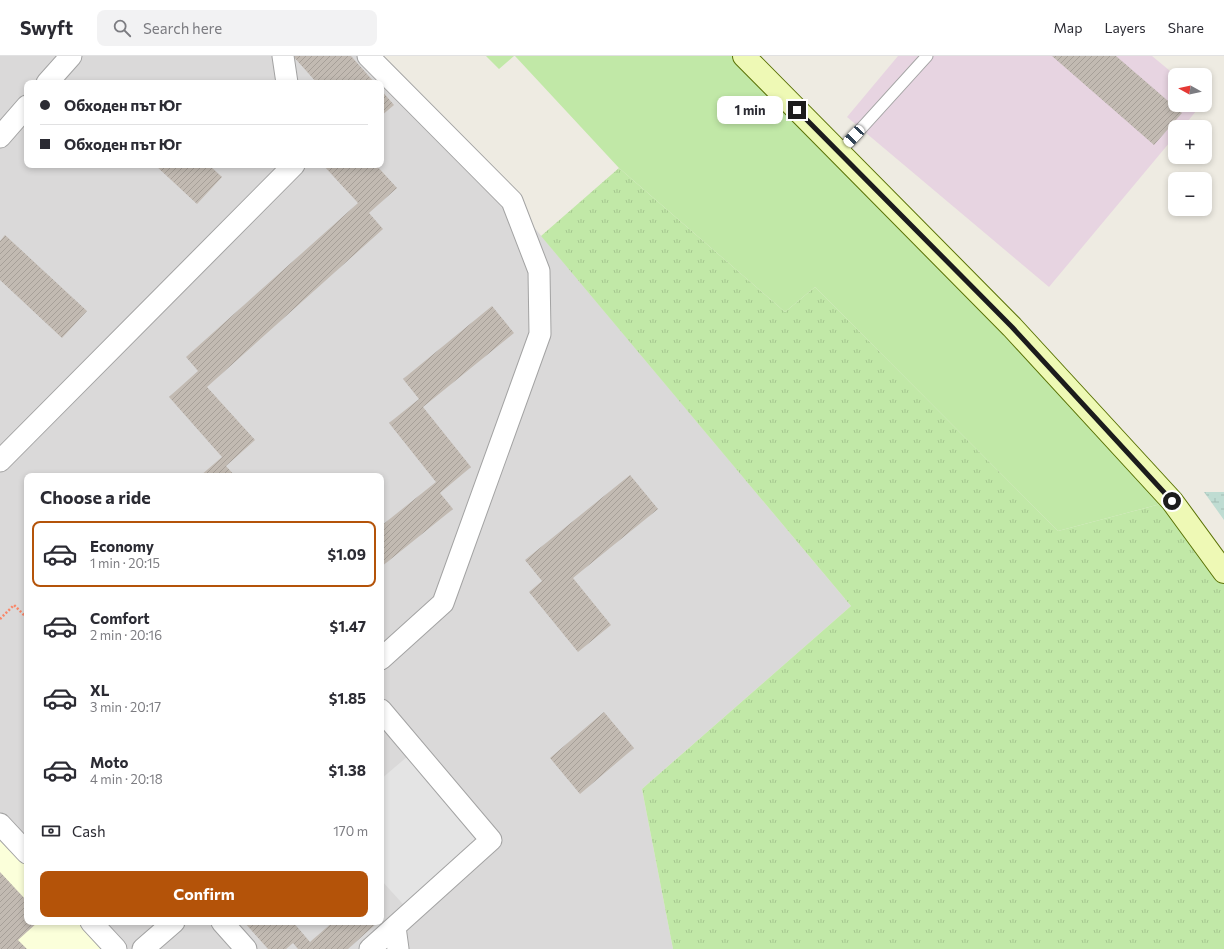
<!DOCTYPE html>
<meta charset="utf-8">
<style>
:root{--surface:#fff;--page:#f2f2f3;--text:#2b2b33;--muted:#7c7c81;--line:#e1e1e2;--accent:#b45309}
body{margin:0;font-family:Commissioner,sans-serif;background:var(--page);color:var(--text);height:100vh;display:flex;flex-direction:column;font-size:15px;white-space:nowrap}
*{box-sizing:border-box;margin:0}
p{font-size:13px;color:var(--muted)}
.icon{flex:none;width:22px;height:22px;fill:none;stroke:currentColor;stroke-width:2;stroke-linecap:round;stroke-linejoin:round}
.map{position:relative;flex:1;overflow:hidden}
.details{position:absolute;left:24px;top:417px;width:360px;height:452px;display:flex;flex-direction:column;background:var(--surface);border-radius:8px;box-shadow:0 2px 6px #0003}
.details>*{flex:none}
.top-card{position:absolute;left:24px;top:24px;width:360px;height:88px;border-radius:8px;box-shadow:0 2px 6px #0003;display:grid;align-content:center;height:88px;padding:0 16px;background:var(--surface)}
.needle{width:26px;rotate:278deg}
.controls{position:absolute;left:1168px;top:12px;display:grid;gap:8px}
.controls a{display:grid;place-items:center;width:44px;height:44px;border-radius:8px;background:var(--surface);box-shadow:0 2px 6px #0003;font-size:20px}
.end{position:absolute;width:18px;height:18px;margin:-9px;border:5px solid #1c1c1c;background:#fff;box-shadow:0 0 0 2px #fff}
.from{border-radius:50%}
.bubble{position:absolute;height:28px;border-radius:8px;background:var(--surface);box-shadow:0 2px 6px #0003;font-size:13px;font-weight:700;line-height:28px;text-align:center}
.car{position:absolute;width:12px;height:24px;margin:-12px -6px;border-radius:5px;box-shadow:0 0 3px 1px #0007;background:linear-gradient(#fff 24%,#345 0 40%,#fff 0 76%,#345 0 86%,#fff 0)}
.top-card b{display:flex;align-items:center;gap:14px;height:38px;font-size:15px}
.top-card b+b{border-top:1px solid var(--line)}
.top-card i{width:10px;height:10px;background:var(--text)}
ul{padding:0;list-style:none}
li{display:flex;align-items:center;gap:12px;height:66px;margin:0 8px 6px;padding:0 8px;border:2px solid transparent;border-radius:8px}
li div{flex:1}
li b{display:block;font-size:15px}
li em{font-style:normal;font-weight:700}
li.selected{border-color:var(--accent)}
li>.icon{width:36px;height:36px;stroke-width:1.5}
h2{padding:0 16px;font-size:18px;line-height:48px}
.pay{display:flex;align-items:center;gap:10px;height:44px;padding:0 16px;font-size:15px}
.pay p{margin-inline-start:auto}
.primary-button{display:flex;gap:8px;margin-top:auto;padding:8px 16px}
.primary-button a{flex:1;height:46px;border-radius:8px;background:var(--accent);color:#fff;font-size:16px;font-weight:700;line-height:46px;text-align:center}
header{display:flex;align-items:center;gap:24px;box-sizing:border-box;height:56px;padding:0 20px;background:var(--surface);border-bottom:1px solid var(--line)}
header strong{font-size:19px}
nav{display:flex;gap:22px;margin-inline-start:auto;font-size:14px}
.search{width:280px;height:36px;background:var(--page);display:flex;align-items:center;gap:10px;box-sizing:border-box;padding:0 14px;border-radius:8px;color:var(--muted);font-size:15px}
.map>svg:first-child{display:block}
</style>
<header>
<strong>Swyft</strong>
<div class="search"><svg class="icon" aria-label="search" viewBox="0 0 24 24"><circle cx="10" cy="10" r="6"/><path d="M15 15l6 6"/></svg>Search here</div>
<nav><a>Map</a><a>Layers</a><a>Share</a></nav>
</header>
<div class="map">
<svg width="1224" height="893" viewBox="0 0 1224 893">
<defs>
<pattern id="grass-tufts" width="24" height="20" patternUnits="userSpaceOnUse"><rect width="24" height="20" fill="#c1e8a7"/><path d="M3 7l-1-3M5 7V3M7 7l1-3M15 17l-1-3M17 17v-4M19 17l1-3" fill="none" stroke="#a5c68f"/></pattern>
<pattern id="wetland-marsh" width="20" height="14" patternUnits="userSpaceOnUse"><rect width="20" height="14" fill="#bfdcd2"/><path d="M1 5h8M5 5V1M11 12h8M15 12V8" fill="none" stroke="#a4bcb4"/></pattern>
<pattern id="building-hatch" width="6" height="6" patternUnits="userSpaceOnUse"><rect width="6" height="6" fill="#c2bab2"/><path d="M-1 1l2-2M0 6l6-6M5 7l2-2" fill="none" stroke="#a69f98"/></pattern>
</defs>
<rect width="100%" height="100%" fill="#eeebe2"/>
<!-- residential -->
<path fill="#dad9d9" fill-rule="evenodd" d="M 0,0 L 368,0 L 512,145 L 851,550 L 642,733 L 673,893 L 0,893 ZM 27,27 L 381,27 L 381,109 L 27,109 ZM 27,420 L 381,420 L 381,866 L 27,866 Z"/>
<!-- industrial -->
<path fill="#e7d4e1" d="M 898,0 L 1152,0 L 1175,19 L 1175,49 L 1201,49 L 1183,71 L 1175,71 L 1175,80 L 1049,231 L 847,61 Z"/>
<!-- education -->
<path fill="#fbffda" d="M 0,768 L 27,797 L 27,866 L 91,866 L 116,893 L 0,893 Z"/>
<!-- grass -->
<path fill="url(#grass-tufts)" d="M 619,112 L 785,256 L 815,231 L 1058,475 L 1172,445 L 1224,516 L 1224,893 L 673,893 L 642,733 L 851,550 L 541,180 Z"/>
<!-- wetland -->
<path fill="url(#wetland-marsh)" d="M 1204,436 L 1224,436 L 1224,464 Z"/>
<!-- garden -->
<path fill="#c1e8a7" d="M 486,0 L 514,0 L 499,13 Z
M 515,0 L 744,0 L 1172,445 L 1058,475 L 815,231 L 785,256 L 619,112 Z"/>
<!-- parking -->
<path fill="#e4e4e4" d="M 415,694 L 491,784 L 411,857 L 381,824 L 381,723 Z"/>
<!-- building -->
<path fill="url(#building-hatch)" d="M 293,0 L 351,0 L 375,27 L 317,27 Z
M 1052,0 L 1116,0 L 1182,57 L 1154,89 Z
M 381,34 L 394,49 L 381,60 Z
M 155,109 L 209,109 L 222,121 L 197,148 Z
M 323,109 L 376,109 L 397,132 L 369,157 L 383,173 L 207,331 L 255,384 L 226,410 L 235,420 L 200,420 L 222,401 L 169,341 L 198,315 L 186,301 L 358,147 Z
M 5,179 L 87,255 L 62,282 L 0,224 L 0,185 Z
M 492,250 L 514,277 L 423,351 L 471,411 L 440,437 L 453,453 L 381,511 L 381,470 L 436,426 L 389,367 L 419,343 L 403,323 Z
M 630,419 L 658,453 L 573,522 L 611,569 L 578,596 L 529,536 L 542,525 L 525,504 Z
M 604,656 L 634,692 L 580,738 L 550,702 Z
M 0,816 L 27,845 L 27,866 L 38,866 L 18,884 L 27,893 L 0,893 Z
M 244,866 L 293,866 L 310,886 L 333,866 L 378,866 L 348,893 L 298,893 L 293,887 L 286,893 L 268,893 Z"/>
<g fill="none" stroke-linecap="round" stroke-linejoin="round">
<!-- lane casing -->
<g stroke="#a3a3a3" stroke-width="13">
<path id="lane" d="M 839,97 L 927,0"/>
</g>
<!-- street casing -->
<g stroke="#a3a3a3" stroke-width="23">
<path id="street" d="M 283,0 L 287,27
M 368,0 L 512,145 L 539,215 L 540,278 L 443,547 L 381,603
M 47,27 L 71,0
M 0,81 L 27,50
M 0,405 L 294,109
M 0,768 L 27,797
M 91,866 L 116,893
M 222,866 L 246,893
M 395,871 L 398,893
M 143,893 L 174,866
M 370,893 L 491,784 L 381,654"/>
</g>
<!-- secondary casing -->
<g stroke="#5a7205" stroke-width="24">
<path id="secondary" d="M 744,0 L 1012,271 L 1172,445 L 1224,516"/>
</g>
<!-- path -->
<path stroke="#f98668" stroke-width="2.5" stroke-dasharray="2 2" stroke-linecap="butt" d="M 0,563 L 14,549 L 27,562"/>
<!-- lane -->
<use href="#lane" stroke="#fff" stroke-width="11"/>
<!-- street -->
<use href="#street" stroke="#fff" stroke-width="21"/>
<!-- secondary -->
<use href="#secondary" stroke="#eef9b5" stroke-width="22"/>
</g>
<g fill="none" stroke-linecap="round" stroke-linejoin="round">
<!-- route -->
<path stroke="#1c1c1c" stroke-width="5" d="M 797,54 L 1012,271 L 1172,445"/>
</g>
</svg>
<div class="controls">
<a><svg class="needle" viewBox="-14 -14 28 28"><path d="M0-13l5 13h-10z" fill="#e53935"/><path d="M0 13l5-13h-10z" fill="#7c7c81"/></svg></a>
<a>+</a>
<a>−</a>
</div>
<i class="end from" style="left:1172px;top:445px"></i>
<i class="end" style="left:797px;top:54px"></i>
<div class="bubble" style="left:717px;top:40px;width:66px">1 min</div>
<i class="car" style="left:854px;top:80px;rotate:223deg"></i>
<div class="top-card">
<b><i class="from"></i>Обходен път Юг</b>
<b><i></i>Обходен път Юг</b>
</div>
<section class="details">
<h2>Choose a ride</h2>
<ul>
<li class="selected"><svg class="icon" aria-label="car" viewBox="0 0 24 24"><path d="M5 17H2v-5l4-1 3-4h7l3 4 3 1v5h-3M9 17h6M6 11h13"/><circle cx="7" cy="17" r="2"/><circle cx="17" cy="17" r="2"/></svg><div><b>Economy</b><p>1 min · 20:15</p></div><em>$1.09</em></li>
<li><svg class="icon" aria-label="car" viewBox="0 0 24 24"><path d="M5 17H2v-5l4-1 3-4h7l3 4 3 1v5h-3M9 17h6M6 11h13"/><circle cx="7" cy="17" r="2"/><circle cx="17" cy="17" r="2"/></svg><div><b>Comfort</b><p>2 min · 20:16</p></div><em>$1.47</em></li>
<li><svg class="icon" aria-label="car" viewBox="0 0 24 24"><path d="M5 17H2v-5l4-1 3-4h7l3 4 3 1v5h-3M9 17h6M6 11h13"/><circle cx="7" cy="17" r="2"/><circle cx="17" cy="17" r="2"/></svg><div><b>XL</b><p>3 min · 20:17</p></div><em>$1.85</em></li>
<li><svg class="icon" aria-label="car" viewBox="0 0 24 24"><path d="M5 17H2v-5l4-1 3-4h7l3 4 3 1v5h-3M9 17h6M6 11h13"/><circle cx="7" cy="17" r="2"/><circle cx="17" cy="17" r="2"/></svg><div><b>Moto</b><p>4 min · 20:18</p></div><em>$1.38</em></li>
</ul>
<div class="pay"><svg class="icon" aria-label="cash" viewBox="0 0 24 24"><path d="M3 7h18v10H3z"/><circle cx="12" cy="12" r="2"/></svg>Cash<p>170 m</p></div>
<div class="primary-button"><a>Confirm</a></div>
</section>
</div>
